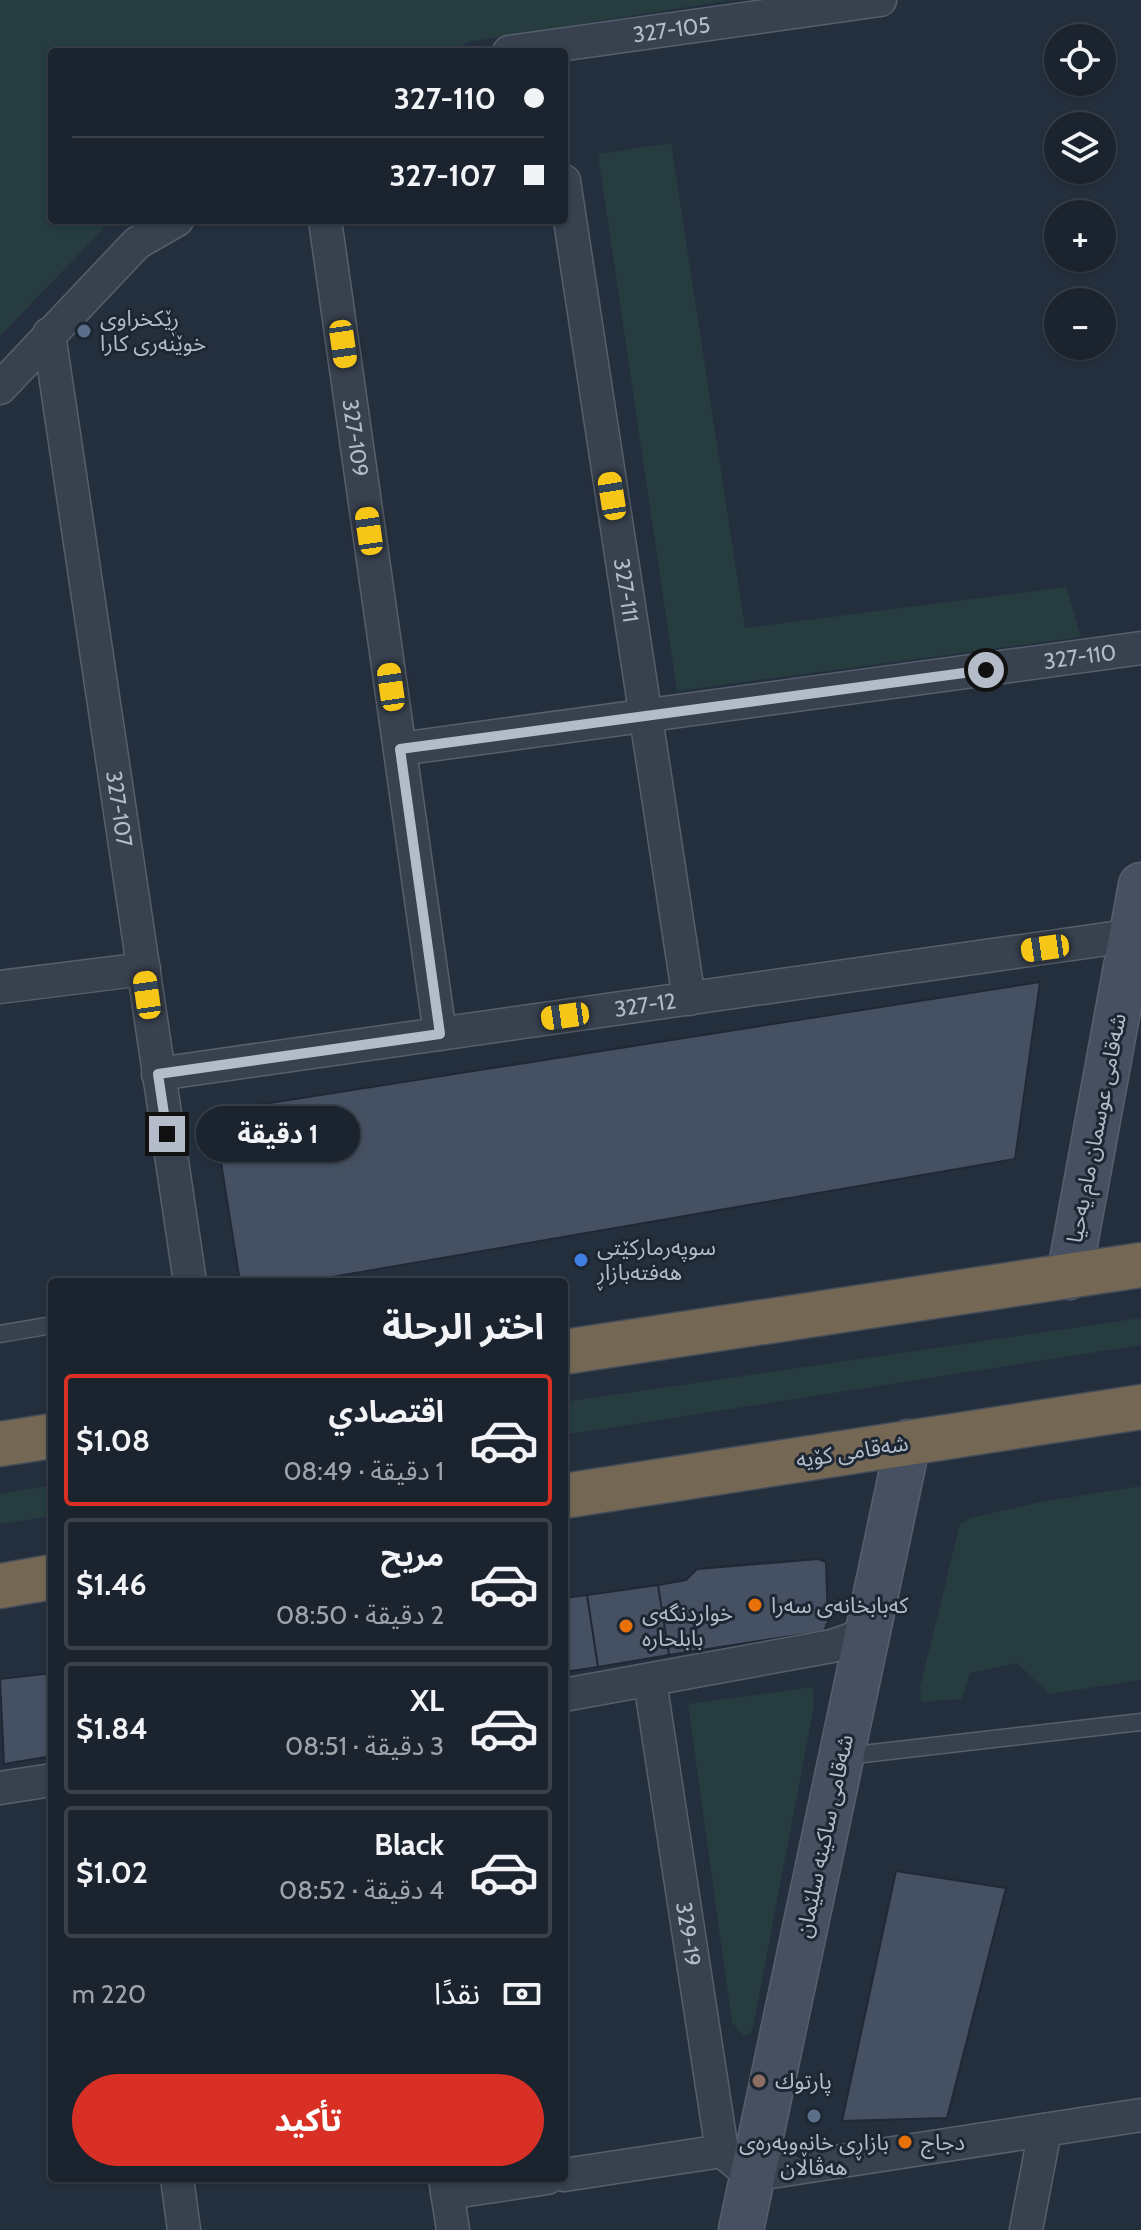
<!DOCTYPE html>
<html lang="ar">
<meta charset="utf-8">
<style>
:root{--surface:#1b232e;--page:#242b36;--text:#f1f3f6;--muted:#a0a4aa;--line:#39404a;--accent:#d93025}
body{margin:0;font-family:Cabin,"Noto Sans Arabic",sans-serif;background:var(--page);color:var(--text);direction:rtl;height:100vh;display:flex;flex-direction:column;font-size:30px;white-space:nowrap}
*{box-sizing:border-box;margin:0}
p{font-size:26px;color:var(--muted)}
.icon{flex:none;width:44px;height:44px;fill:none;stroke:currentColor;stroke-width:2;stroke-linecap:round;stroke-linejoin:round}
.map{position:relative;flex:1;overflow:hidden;direction:ltr}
.panel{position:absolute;left:48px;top:1278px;width:520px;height:904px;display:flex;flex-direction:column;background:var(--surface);border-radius:8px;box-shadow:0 2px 6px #0004,0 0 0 2px var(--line);direction:rtl}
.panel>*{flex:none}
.guide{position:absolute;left:48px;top:48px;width:520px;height:176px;border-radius:8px;box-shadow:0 2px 6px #0004,0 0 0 2px var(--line);direction:rtl;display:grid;align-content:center;height:176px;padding:0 24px;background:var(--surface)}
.tools{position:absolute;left:1044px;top:24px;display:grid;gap:16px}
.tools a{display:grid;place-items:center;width:72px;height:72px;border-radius:50%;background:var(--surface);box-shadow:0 2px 6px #0004,0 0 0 2px var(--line);font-size:40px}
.end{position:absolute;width:36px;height:36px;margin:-18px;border:10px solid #b4bcc9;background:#111;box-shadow:0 0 0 4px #111}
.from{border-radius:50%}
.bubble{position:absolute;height:56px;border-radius:28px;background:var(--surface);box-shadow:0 2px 6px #0004,0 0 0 2px var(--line);font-size:26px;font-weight:700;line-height:56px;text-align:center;direction:rtl}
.car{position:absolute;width:24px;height:48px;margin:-24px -12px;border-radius:10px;box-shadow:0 0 6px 2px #0007;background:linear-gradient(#f5c518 24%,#345 0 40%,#f5c518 0 76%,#345 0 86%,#f5c518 0)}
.guide b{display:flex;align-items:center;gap:28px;height:76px;font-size:30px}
.guide b+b{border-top:2px solid var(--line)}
.guide i{width:20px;height:20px;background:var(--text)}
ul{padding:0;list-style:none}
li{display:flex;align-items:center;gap:24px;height:132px;margin:0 16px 12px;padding:0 8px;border:4px solid var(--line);border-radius:8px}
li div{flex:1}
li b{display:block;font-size:30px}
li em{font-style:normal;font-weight:700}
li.on{border-color:var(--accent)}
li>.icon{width:72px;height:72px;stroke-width:1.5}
h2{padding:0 24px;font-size:36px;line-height:96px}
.pay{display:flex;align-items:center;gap:20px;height:88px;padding:0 24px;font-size:30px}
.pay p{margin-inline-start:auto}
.cta{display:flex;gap:16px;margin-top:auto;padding:16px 24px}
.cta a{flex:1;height:92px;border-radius:48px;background:var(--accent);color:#fff;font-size:32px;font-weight:700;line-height:92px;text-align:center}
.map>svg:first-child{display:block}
</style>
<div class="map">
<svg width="1141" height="2230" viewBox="0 0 1141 2230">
<rect width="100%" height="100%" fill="#242f3e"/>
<!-- green -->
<path fill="#263c3f" d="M 0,0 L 732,0 L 468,42 L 448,52 L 52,52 L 52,220 L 112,220 L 0,336 Z
M 671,143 L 745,628 L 1066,587 L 1081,637 L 677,691 L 598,154 Z
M 1141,1318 L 1141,1345 L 564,1435 L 564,1402 Z
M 52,1485 L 52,1516 L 0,1524 L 0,1494 Z
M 1141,1486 L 1141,1680 L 1049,1694 L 1017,1663 L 970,1673 L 962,1699 L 921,1702 L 920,1687 L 960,1524 L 970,1518 L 1041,1502 Z
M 813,1687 L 814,1706 L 753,2027 L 750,2034 L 743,2036 L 732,2022 L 688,1704 Z"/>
<!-- building -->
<path fill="#455162" stroke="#1f2835" stroke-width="2" d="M 1040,982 L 1015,1159 L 303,1282 L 240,1282 L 213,1112 Z
M 818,1559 L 826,1562 L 828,1622 L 824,1631 L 669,1655 L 658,1585 L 686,1580 L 697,1569 Z
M 658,1585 L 669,1655 L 598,1667 L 587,1595 Z
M 587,1595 L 598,1667 L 564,1672 L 564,1598 Z
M 52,1673 L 52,1756 L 4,1764 L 0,1679 Z
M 896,1871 L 1006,1888 L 947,2118 L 842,2121 Z"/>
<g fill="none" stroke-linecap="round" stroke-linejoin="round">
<!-- lane casing -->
<g stroke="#565f6c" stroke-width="19">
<path id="lane" d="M 0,1334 L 52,1325
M 846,1756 L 1141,1722"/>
</g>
<!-- street casing -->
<g stroke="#565f6c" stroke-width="35">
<g id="street">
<path id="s1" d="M 509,52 L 880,0"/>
<path id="s2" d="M 564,181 L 689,999"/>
<path id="s3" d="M 325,220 L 440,1034"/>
<path id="s4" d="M 49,334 L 190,1282"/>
<path d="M 0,388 L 137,243 L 177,220"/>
<path id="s5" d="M 400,749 L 1141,648"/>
<path d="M 0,987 L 144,969"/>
<path id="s6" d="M 158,1074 L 1141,934"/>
<path id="s7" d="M 650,1681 L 722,2151 L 751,2175 L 1141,2115"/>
<path d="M 564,1695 L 832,1646 L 866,1634"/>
<path d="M 0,1788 L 52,1780"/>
<path d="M 564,2175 L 722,2151"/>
<path d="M 177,2178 L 184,2230"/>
<path d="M 445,2178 L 453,2230"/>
<path d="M 447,2193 L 547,2178"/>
<path d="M 1026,2230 L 1045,2130"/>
</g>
</g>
<!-- secondary casing -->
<g stroke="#565f6c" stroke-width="47">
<path id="secondary" d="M 1069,1277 L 1141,885
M 741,2230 L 908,1442"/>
</g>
<!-- highway casing -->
<g stroke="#434c59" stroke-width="47">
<path id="highway" d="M 564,1352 L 1141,1265
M 0,1444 L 52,1436
M 564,1496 L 1141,1407
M 0,1586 L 52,1577"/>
</g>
<!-- lane -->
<use href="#lane" stroke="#38414e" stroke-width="16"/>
<!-- street -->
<use href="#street" stroke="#38414e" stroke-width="32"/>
<!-- secondary -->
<use href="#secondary" stroke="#465061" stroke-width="44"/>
<!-- highway -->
<use href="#highway" stroke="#746855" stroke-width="44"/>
</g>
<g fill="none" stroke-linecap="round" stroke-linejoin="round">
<!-- route -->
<path stroke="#b4bcc9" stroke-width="10" d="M 167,1134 L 158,1074 L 440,1034 L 400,749 L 986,670"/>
</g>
<!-- markers -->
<g fill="#5c6f8a" stroke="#1d2633" stroke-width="3">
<circle cx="84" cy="331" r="8"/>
<circle cx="814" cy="2116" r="8"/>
</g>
<circle fill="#3f7fe0" stroke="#1d2633" stroke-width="3" cx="581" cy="1260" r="8"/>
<g fill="#e8710a" stroke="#1d2633" stroke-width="3">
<circle cx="755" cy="1605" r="8"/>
<circle cx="626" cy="1626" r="8"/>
<circle cx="905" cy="2142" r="8"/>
</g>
<circle fill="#8d6e63" stroke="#1d2633" stroke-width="3" cx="759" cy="2081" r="8"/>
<g text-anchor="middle" stroke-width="6" stroke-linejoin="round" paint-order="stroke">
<!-- street labels -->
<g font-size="22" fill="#b4bcc9" stroke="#1d2633">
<text dy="8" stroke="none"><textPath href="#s1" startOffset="164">327-105</textPath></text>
<text dy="8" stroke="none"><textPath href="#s3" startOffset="220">327-109</textPath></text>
<text dy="8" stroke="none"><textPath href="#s2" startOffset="414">327-111</textPath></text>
<text dy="8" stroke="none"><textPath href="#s5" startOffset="686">327-110</textPath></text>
<text dy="8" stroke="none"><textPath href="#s4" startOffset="480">327-107</textPath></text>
<text dy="8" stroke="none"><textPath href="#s6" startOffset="492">327-12</textPath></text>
<text transform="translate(1096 1128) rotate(-79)" y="8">شەقامی عوسمان مام یەحیا</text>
<text transform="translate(852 1451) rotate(-9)" y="8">شەقامی کۆیە</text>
<text transform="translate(824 1836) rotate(-78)" y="8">شەقامی ساکینە سلێمان</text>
<text dy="8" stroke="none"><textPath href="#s7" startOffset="256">329-19</textPath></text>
</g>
<!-- poi labels -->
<g font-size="22" fill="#b4bcc9" stroke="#1d2633" text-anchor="start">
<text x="100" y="326">ڕێكخراوی<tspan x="100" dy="25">خوێنەری كارا</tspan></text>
<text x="597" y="1255">سوپەرمارکێتی<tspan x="597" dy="25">هەفتەبازاڕ</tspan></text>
<text x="771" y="1613">کەبابخانەی سەرا</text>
<text x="642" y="1621">خواردنگەی<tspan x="642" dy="25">بابلحارە</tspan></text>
<text x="775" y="2089">پارتوك</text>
<text x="814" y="2150" text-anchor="middle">بازاڕی خانووبەرەی<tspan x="814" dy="25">ھەڤاڵان</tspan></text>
<text x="921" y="2150">دجاج</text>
</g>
</g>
</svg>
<div class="tools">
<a><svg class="icon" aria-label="locate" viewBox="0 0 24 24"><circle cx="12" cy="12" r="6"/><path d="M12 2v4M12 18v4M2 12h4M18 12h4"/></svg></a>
<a><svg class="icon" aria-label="layers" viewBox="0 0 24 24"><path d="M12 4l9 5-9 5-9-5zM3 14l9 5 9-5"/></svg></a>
<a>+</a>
<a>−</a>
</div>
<i class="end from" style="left:986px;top:670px"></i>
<i class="end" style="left:167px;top:1134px"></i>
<div class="bubble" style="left:196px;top:1106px;width:164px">1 دقيقة</div>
<i class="car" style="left:343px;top:344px;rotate:172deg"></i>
<i class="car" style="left:612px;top:496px;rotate:351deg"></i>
<i class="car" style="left:369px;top:531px;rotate:352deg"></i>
<i class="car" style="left:391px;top:687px;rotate:352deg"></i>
<i class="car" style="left:1045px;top:948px;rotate:262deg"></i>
<i class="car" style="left:147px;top:995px;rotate:352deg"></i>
<i class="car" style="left:565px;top:1016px;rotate:262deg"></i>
<div class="guide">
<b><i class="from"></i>327-110</b>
<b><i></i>327-107</b>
</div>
<section class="panel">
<h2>اختر الرحلة</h2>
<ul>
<li class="on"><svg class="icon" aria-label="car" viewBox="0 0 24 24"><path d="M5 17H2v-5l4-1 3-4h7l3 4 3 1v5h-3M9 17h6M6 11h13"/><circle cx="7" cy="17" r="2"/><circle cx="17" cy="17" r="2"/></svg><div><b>اقتصادي</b><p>1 دقيقة · 08:49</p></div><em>$1.08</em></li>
<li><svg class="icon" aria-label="car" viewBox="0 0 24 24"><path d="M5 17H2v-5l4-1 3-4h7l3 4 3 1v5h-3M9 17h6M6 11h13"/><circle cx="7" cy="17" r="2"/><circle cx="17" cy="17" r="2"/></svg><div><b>مريح</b><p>2 دقيقة · 08:50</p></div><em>$1.46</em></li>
<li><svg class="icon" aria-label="car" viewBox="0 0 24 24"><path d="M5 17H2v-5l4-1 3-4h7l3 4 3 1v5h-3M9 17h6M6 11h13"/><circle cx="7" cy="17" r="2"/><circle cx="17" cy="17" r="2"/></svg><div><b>XL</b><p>3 دقيقة · 08:51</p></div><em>$1.84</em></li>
<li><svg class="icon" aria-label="car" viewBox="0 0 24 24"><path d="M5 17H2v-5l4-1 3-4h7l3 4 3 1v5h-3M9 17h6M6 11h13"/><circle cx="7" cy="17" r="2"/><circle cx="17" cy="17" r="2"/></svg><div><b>Black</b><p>4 دقيقة · 08:52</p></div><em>$1.02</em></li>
</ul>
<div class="pay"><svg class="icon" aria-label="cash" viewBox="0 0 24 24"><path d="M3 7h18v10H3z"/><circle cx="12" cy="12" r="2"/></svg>نقدًا<p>220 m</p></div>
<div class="cta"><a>تأكيد</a></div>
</section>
</div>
